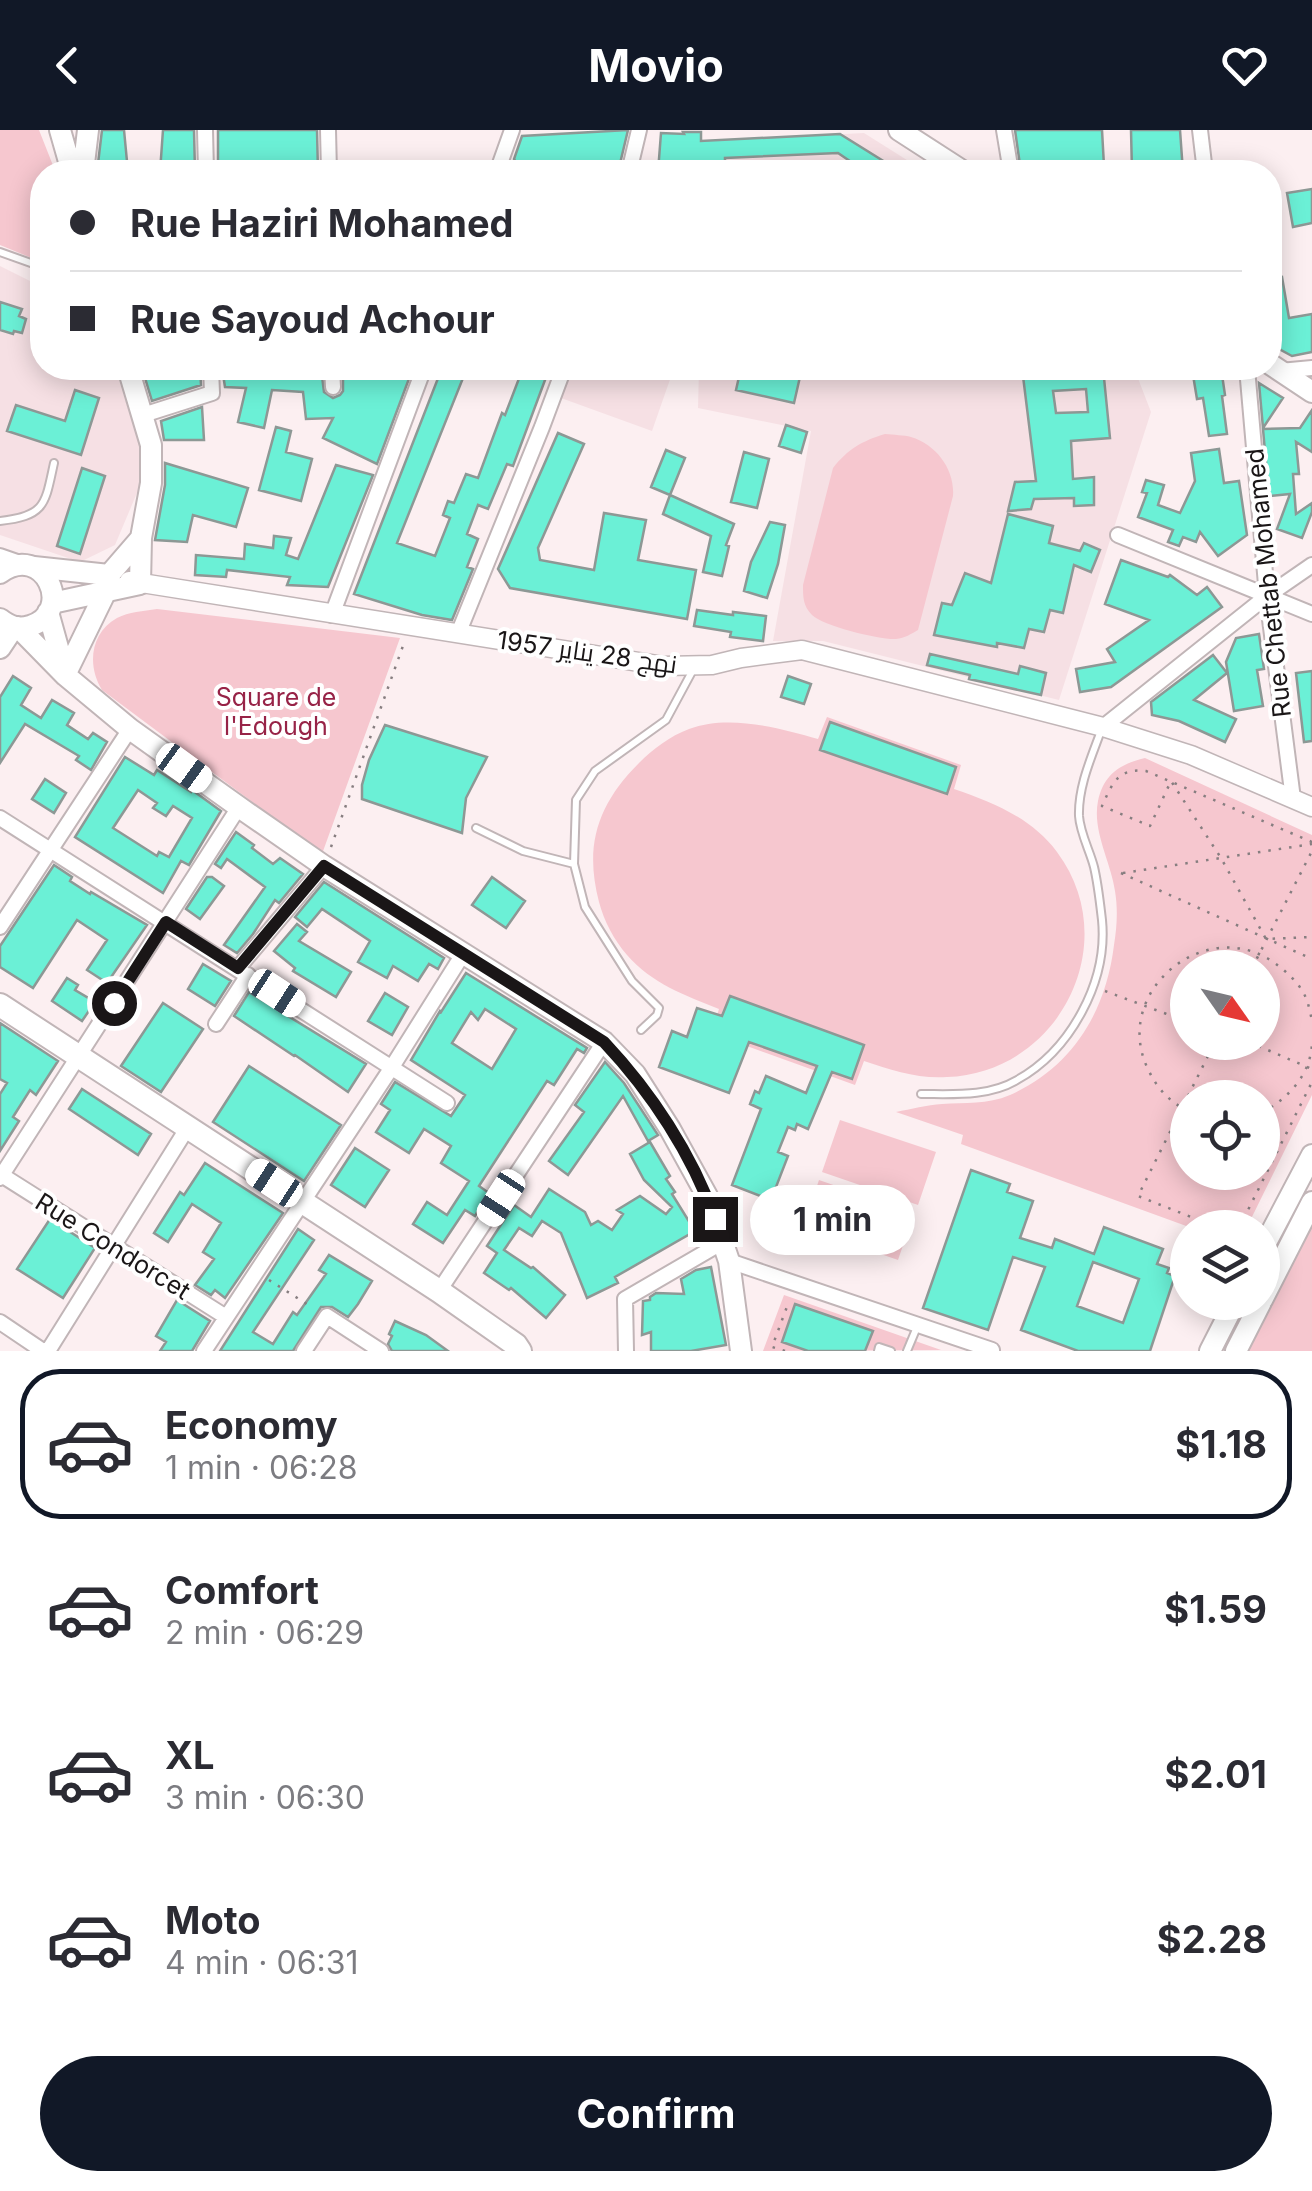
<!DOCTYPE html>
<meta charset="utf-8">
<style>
:root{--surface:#fff;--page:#f7f7f7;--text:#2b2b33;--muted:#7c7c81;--line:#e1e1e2;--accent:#111827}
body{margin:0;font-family:Inter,Cairo,sans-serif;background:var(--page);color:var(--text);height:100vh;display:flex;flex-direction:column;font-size:38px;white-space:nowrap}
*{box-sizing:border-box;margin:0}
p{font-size:32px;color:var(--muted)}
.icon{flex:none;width:55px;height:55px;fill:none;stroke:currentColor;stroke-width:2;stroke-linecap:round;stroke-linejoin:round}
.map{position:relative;height:1221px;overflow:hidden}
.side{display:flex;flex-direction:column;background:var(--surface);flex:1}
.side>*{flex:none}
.banner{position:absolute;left:30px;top:30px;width:1252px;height:220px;border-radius:40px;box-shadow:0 5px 25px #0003;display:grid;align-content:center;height:220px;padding:0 40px;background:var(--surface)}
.needle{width:65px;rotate:124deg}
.buttons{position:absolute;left:1170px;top:820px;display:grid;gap:20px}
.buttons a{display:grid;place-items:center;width:110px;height:110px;border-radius:50%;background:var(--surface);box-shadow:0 5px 25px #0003;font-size:50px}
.end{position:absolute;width:45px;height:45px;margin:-22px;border:12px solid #1a1617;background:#fff;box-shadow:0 0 0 5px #fff}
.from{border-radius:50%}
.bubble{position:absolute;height:70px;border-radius:35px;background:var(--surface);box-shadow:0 5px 25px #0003;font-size:32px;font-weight:700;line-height:70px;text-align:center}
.car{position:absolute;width:30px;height:60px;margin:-30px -15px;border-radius:12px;box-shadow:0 0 8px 2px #0007;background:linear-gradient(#fff 24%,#345 0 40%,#fff 0 76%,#345 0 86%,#fff 0)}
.banner b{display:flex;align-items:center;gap:35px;height:95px;font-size:38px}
.banner b+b{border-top:2px solid var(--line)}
.banner i{width:25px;height:25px;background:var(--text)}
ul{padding:18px 0 0;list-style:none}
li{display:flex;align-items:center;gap:30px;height:150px;margin:0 20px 15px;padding:0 20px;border:5px solid transparent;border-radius:40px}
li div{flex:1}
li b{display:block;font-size:38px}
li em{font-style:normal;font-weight:700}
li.active{border-color:var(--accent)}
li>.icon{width:90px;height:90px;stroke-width:1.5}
.button{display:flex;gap:20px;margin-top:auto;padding:20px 40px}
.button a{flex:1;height:115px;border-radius:60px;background:var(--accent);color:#fff;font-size:40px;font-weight:700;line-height:115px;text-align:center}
header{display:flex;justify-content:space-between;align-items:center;height:130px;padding:0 40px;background:var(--accent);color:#fff;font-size:45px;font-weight:700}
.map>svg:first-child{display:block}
</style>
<header><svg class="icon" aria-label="back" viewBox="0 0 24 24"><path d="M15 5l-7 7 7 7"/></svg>Movio<svg class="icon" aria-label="heart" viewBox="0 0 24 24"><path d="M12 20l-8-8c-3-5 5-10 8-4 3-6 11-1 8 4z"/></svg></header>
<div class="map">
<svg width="1312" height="1221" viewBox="0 0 1312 1221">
<rect width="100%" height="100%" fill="#fceff1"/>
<!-- built -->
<path fill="#f6e0e4" d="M 864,3 L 926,42 L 704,42 L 705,11 Z
M 0,136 L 38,155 L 42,154 L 42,238 L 115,238 L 139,313 L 142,351 L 115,415 L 80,432 L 0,405 Z
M 571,238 L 674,238 L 652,301 L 561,268 Z
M 699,238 L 1134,238 L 1151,282 L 1059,570 L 823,511 L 773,511 L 811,301 L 698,278 Z"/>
<!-- green -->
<path fill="#f6c7cf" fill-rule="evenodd" d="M 0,0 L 39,0 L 54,38 L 55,42 L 42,42 L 42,130 L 39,131 L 0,115 Z
M 885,304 C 894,305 904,305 911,307 C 937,315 955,340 953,366 L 918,500 C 911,504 905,508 896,509 C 880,510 823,496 812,485 C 803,476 803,467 803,455 L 833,338 C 848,319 862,311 885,304 Z
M 157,479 L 400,508 L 322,724 L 102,560 C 87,536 90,503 117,488 C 129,482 143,481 157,479 Z
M 827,587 L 961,635 L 954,659 C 992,672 1032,688 1057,722 C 1125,813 1059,943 947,947 C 918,949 891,940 864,931 L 855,955 L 711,903 L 719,879 C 686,866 651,853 627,825 C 614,810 604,791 599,772 C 584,715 598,674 639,633 C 653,619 670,606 689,599 C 729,584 779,598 818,609 Z
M 1145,628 L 1312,705 L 1312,965 L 1247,1097 L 1189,1097 L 961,1014 L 963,1005 L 896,982 C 911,979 927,975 942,974 C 965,972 987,975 1010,965 C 1073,937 1106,881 1114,815 C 1117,797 1118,779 1115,761 C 1111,732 1092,701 1098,671 C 1104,644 1120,634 1145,628 ZM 1188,838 L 1262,838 L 1262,912 L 1188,912 ZM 1188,968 L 1262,968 L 1262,1042 L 1188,1042 Z
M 840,990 L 936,1022 L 918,1075 L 822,1042 Z
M 819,1050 L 914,1083 L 898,1130 L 803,1097 Z
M 1312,1091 L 1312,1221 L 1244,1221 Z
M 784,1165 L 941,1220 L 763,1221 Z"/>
<!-- building -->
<path fill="#6bf0d6" stroke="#8d9895" stroke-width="2.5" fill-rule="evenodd" d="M 102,0 L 124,0 L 128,42 L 97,42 Z
M 163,0 L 194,0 L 195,42 L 160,42 Z
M 218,0 L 317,0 L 318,42 L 218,42 Z
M 628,0 L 618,42 L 540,42 L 520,39 L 514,29 L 522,6 Z
M 1015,0 L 1102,0 L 1104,36 L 1089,37 L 1090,42 L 1021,42 Z
M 1131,0 L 1180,0 L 1183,42 L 1132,42 Z
M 683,2 L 701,2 L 701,11 L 840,4 L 901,42 L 866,42 L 838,23 L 725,28 L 725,42 L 658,42 L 661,3 L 684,4 Z
M 1312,59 L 1312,93 L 1293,97 L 1287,63 Z
M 1282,147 L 1289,188 L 1312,184 L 1312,222 L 1292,226 L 1270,214 L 1270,149 Z
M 0,172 L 22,179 L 19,186 L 26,189 L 22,203 L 14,201 L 13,204 L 0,200 Z
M 142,238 L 200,238 L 201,255 L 152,271 Z
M 222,238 L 321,238 L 324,262 L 333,268 L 340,265 L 343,261 L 343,238 L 413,238 L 377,334 L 323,308 L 333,288 L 306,289 L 303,262 L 272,260 L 264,298 L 238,292 L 246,258 L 225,257 Z
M 442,238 L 467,238 L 397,413 L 435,426 L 450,388 L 443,385 L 448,371 L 454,373 L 466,344 L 478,348 L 502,283 L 505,285 L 523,238 L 536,238 L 548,242 L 513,336 L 507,334 L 488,379 L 478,375 L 467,404 L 478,409 L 467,437 L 473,439 L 452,490 L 422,485 L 354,464 Z
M 741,238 L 802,238 L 794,273 L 736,260 Z
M 1022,238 L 1103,238 L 1110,308 L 1071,311 L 1073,349 L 1094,347 L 1094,375 L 1074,376 L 1074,368 L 1034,369 L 1031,379 L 1008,381 L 1015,352 L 1036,351 ZM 1086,259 L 1088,282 L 1056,283 L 1053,261 Z
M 1205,238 L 1221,238 L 1225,265 L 1222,266 L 1227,304 L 1209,306 L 1203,268 L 1197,269 L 1192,239 Z
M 1259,253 L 1283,268 L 1263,298 Z
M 75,260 L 99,268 L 81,325 L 7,301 L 16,275 L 65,291 Z
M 202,277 L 204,310 L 164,310 L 161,291 Z
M 1312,280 L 1312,322 L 1296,312 L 1299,344 L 1293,344 L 1296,384 L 1312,373 L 1312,382 L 1302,408 L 1277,399 L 1290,364 L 1269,366 L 1263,299 L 1300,298 Z
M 786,295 L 807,302 L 801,323 L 779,316 Z
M 276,297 L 291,301 L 286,322 L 312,329 L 301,371 L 259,360 Z
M 558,303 L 584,314 L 538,418 L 540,430 L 594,440 L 604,383 L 646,390 L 638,430 L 696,440 L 687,489 L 510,458 L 498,439 Z
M 1219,319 L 1224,353 L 1239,351 L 1247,405 L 1218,426 L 1200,402 L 1196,412 L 1183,407 L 1179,416 L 1168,412 L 1173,400 L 1138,387 L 1147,363 L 1142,362 L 1146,350 L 1164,355 L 1158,375 L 1180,383 L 1195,351 L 1191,323 Z
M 666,320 L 685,328 L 670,365 L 651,357 Z
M 744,322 L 769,329 L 757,378 L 731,372 Z
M 165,333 L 248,358 L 236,397 L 193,385 L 187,412 L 155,410 L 165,355 Z
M 336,335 L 373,345 L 328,457 L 287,455 L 290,447 L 227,440 L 226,447 L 195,445 L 196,425 L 244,429 L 245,414 L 273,418 L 274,406 L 291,408 L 286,425 L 298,429 Z
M 82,338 L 105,346 L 80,424 L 57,416 Z
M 670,365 L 734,394 L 726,415 L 729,416 L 722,446 L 703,442 L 711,406 L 663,384 Z
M 1008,384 L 1053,396 L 1049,413 L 1080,421 L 1084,413 L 1100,420 L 1091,442 L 1074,435 L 1063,483 L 1050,480 L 1044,502 L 1029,499 L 1024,518 L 997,513 L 997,517 L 934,505 L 942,473 L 952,475 L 965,443 L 991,453 Z
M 770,392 L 785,395 L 778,434 L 767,468 L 744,461 L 751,432 Z
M 1121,430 L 1168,447 L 1170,445 L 1197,465 L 1207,457 L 1222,477 L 1111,557 L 1080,562 L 1076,539 L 1115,532 L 1107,519 L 1149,490 L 1105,474 Z
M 697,480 L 733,485 L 733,482 L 766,486 L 763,511 L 730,507 L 731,502 L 694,496 Z
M 1259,504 L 1264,539 L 1257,540 L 1263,576 L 1234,581 L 1226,532 L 1236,508 Z
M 930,524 L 1018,544 L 1020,536 L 1046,543 L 1041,565 L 969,549 L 970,545 L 927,535 Z
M 1213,525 L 1227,543 L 1194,570 L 1236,589 L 1225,612 L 1179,591 L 1152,585 L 1151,572 Z
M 1312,541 L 1312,611 L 1304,612 L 1296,543 Z
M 13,546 L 31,558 L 21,575 L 41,588 L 52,570 L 74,583 L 67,595 L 88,609 L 93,603 L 107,612 L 91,640 L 76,630 L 79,626 L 25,594 L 0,633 L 0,567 Z
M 788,546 L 811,554 L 804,574 L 781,567 Z
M 830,592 L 956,637 L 947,664 L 820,620 Z
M 385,595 L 487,627 L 466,668 L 462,703 L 362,669 L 362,655 L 369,630 Z
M 125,627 L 154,645 L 157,640 L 191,662 L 192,660 L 221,681 L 189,735 L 181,731 L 163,763 L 75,707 ZM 138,660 L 157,673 L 153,678 L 166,686 L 173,676 L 192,688 L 169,727 L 159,722 L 157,726 L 113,698 Z
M 45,649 L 66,663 L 54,683 L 32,669 Z
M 236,702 L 254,715 L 252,718 L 273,734 L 280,728 L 303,744 L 279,773 L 275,770 L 253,804 L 237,823 L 224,815 L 265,757 L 227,729 L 221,738 L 215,734 Z
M 54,735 L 72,747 L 70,751 L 90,764 L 91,762 L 147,795 L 107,853 L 87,840 L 107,810 L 77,790 L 33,858 L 0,837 L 0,816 Z
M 207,747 L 212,747 L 224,756 L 200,789 L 186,779 Z
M 492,747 L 525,771 L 506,798 L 472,775 Z
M 324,752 L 444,828 L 438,839 L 429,834 L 418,851 L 393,836 L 387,848 L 358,832 L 370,811 L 322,779 L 307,797 L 295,787 Z
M 297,794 L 307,802 L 299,811 L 351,842 L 336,867 L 293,841 L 295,838 L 274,821 Z
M 203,834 L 231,851 L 215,876 L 188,859 Z
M 466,843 L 587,918 L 584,923 L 577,919 L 554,955 L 547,951 L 479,1056 L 489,1063 L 475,1086 L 465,1080 L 443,1113 L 413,1094 L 427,1072 L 447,1085 L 469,1051 L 441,1033 L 451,1016 L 424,999 L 409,1023 L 376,1002 L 390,980 L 381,974 L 395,952 L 451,986 L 465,965 L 411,930 L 440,881 L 441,882 ZM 485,879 L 516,899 L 492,939 L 452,913 L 471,882 L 478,890 Z
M 67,848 L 78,855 L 75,860 L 95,872 L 82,891 L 52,871 Z
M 249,862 L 366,934 L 348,962 L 295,925 L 294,926 L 234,886 Z
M 385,863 L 408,877 L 392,905 L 368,891 Z
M 730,866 L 864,915 L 852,949 L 832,942 L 808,999 L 797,994 L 795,1000 L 788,997 L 778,1022 L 788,1026 L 771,1070 L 732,1055 L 761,979 L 750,974 L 755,961 L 759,963 L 766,946 L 806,963 L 817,936 L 749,912 L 729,963 L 659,937 L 672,901 L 687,907 L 697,878 L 722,886 Z
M 163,873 L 203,899 L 161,962 L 121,936 Z
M 0,893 L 58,931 L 36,965 L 30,960 L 13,987 L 19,991 L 0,1021 L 0,964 L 7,953 L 0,949 Z
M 605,932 L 624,953 L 658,1005 L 648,1011 L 623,966 L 568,1045 L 549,1031 L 584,982 L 575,975 Z
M 249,936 L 341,995 L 304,1051 L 213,992 Z
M 82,959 L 151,1004 L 138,1025 L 69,979 Z
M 650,1012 L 670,1046 L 666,1049 L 675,1062 L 672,1064 L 695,1101 L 615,1147 L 618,1153 L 587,1168 L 561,1103 L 542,1091 L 532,1106 L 519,1098 L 504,1120 L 531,1138 L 533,1137 L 565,1165 L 546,1188 L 511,1158 L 509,1160 L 484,1143 L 497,1123 L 487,1116 L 514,1075 L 531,1087 L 549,1059 L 585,1082 L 591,1095 L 598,1091 L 612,1100 L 623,1084 L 617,1080 L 640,1066 L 666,1084 L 672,1077 L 644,1050 L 630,1024 Z
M 355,1018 L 389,1040 L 365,1077 L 331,1055 Z
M 205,1033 L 283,1083 L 225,1168 L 215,1160 L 211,1165 L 195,1155 L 214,1129 L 203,1122 L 221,1093 L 192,1074 L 168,1112 L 154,1103 L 180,1062 L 184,1065 Z
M 971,1040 L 1010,1054 L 1007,1062 L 1033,1071 L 1020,1108 L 1052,1118 L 1055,1109 L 1094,1124 L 1104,1097 L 1163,1119 L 1157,1134 L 1169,1138 L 1167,1143 L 1175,1146 L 1150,1221 L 1078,1221 L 1021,1200 L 1045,1137 L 1013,1127 L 988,1200 L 923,1178 ZM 1093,1132 L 1139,1149 L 1123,1193 L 1077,1176 Z
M 50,1089 L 95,1118 L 63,1168 L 17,1139 Z
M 298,1099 L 314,1110 L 253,1202 L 273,1214 L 293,1182 L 297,1185 L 326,1144 L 319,1140 L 329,1125 L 372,1151 L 358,1174 L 348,1187 L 332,1177 L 321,1177 L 293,1221 L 220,1221 Z
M 711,1137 L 726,1215 L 691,1221 L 651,1221 L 651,1202 L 642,1205 L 643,1171 L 650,1170 L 650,1167 L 656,1163 L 684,1164 L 681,1149 L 696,1140 Z
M 177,1170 L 210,1191 L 192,1221 L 160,1221 L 166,1212 L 156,1206 Z
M 795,1174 L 873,1201 L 865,1221 L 808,1221 L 782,1212 Z
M 395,1191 L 426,1205 L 448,1221 L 392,1221 L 388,1214 L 392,1206 L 389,1204 Z"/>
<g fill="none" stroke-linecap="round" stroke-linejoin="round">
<!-- service casing -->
<g stroke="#c1b5b7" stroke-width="10">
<path id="service" d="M 0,122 L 42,137
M 0,391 C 46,386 45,374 54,333
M 476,698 L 523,721 L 574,734 L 576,670 L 595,641 L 666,590 L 694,538
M 574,734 L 585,777 L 632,851 L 659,878 L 657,885 L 641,900
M 921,964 C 953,964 988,967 1017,950 C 1071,920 1108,851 1102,790 C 1100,773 1098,754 1094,737 C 1090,721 1080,703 1079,686 C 1078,656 1092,626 1102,598
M 878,1221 L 879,1217 L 891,1221
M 907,1221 L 917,1197"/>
</g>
<!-- minor casing -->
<g stroke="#c1b5b7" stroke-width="18">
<path id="minor" d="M 205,0 L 206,42
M 328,0 L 329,42
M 1004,0 L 1011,42
M 1200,0 L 1205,42
M 497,42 L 512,0
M 629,42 L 639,0
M 332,238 L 333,257
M 1247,238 L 1267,466 L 1293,669
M 1280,241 L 1312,238
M 143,285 L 212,263 L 211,238
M 1118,405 L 1312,484
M 0,426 L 23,434
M 332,485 L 424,238
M 458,504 L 542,297 L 564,238
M 1103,597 L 1267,466 L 1312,435
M 0,688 L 447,973
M 0,797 L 130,599
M 238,838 L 324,736
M 216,894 L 248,845
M 0,1044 L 226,1187
M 0,1048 L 239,677
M 729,1131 L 992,1220
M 439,1161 L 604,912
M 0,1192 L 43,1221
M 48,1221 L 188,997
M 204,1221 L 392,937 L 463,824
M 304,1221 L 327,1186 L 381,1221
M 626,1221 L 625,1169 L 723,1112"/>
</g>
<!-- tertiary casing -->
<g stroke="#c1b5b7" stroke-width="21">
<path id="tertiary" d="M 129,451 L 664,536 L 712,535 L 741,528 L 802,520 L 1103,597 L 1191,625 L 1312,677"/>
</g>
<!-- secondary casing -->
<g stroke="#c1b5b7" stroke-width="24">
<path id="secondary" d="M 60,0 L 72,42
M 899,0 L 964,42
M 83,42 L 88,0
M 1270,234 L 1312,262
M 34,437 L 109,445 L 141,408
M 0,443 C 44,411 76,482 30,496 C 18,500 9,496 0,489
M 52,473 L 140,454 L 141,408 L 151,353 L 151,315 L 128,238
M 48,482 L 65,543
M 18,497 L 65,545 L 130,599 L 239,677 L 324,736 L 604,912 L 635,944 L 670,999 L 707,1066 L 729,1131 L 741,1221
M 0,518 L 14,497
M 65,545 L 106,461
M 1262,1120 L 1312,1025
M 1262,1170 L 1312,1072
M 1210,1221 L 1235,1172
M 1236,1221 L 1261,1172"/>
</g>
<!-- primary casing -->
<g stroke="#c1b5b7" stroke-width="26">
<path id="primary" d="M 0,875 L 439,1161 L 516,1215 L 520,1221"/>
</g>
<!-- path -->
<path stroke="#877e80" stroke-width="2.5" stroke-dasharray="2.5 8" stroke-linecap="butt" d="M 1312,712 L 1146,641 C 1118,638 1113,652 1102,676 L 1150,696 L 1171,651 L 1221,728 L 1266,809 L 1312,807
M 331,717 L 404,513
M 1121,743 L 1312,829
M 1123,743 L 1312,714
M 1252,838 L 1312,721
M 1105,861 L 1188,892
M 1196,912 C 1209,934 1232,933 1245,912
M 1249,912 L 1312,939
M 1208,926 L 1138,1066 L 1219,1098
M 1188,981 C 1168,971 1156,957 1147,937 C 1112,860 1208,783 1276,834 C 1288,843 1300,854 1306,868 C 1309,875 1310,883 1312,890
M 1262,983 C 1288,968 1310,946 1312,914
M 1239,1098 L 1312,952
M 269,1150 L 313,1178
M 785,1221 L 772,1217 L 788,1174"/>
<!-- service -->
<use href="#service" stroke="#fff" stroke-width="6"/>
<!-- minor -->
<use href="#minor" stroke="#fff" stroke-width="14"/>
<!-- tertiary -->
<use href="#tertiary" stroke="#fff" stroke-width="18"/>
<!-- secondary -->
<use href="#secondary" stroke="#fff" stroke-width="20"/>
<!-- primary -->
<use href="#primary" stroke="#fff" stroke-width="22"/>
</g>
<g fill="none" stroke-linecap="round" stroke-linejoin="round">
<!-- route -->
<path stroke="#1a1617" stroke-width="12" d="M 114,873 L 166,792 L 238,838 L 324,736 L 604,912 C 651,962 692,1024 715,1089"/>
</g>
<g text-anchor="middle" stroke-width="8" stroke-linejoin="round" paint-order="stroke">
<!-- street labels -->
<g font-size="25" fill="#1a1617" stroke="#fff">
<text transform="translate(1268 453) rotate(-96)" y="9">Rue Chettab Mohamed</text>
<text transform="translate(587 522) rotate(8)" y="9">نهج 28 يناير 1957</text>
<text transform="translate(113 1116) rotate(32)" y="9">Rue Condorcet</text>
</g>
<!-- park labels -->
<g font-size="25" fill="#972347" stroke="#fff">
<text x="276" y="576">Square de<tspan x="276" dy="29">l'Edough</tspan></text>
</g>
</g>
</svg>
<div class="buttons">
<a><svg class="needle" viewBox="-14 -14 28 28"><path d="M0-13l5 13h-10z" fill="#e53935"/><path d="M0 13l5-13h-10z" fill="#7c7c81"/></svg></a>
<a><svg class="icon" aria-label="locate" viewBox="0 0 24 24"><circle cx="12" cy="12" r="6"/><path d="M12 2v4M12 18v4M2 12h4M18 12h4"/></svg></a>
<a><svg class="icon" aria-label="layers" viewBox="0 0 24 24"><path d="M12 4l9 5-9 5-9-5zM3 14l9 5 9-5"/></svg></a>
</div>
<i class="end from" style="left:114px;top:873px"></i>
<i class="end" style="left:715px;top:1089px"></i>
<div class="bubble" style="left:750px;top:1055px;width:165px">1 min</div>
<i class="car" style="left:184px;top:638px;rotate:126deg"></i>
<i class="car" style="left:277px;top:863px;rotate:123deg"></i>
<i class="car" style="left:274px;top:1053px;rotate:303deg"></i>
<i class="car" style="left:501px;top:1068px;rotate:213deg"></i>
<div class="banner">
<b><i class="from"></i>Rue Haziri Mohamed</b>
<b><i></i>Rue Sayoud Achour</b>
</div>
</div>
<section class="side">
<ul>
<li class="active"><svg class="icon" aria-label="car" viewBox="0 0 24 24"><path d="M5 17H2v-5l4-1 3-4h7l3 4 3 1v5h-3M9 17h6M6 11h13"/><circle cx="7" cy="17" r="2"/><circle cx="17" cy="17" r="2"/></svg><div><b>Economy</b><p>1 min · 06:28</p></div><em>$1.18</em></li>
<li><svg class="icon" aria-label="car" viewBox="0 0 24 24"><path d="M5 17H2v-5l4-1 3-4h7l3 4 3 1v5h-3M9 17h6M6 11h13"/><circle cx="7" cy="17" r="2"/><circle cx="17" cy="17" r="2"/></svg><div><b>Comfort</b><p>2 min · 06:29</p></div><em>$1.59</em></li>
<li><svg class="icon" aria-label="car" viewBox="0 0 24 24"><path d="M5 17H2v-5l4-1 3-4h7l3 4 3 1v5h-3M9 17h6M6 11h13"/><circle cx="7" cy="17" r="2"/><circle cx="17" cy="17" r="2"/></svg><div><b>XL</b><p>3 min · 06:30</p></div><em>$2.01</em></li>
<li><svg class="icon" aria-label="car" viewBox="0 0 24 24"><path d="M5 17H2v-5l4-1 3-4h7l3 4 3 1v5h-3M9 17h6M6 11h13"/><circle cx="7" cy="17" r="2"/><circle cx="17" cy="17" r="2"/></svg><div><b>Moto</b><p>4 min · 06:31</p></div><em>$2.28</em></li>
</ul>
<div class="button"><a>Confirm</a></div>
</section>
